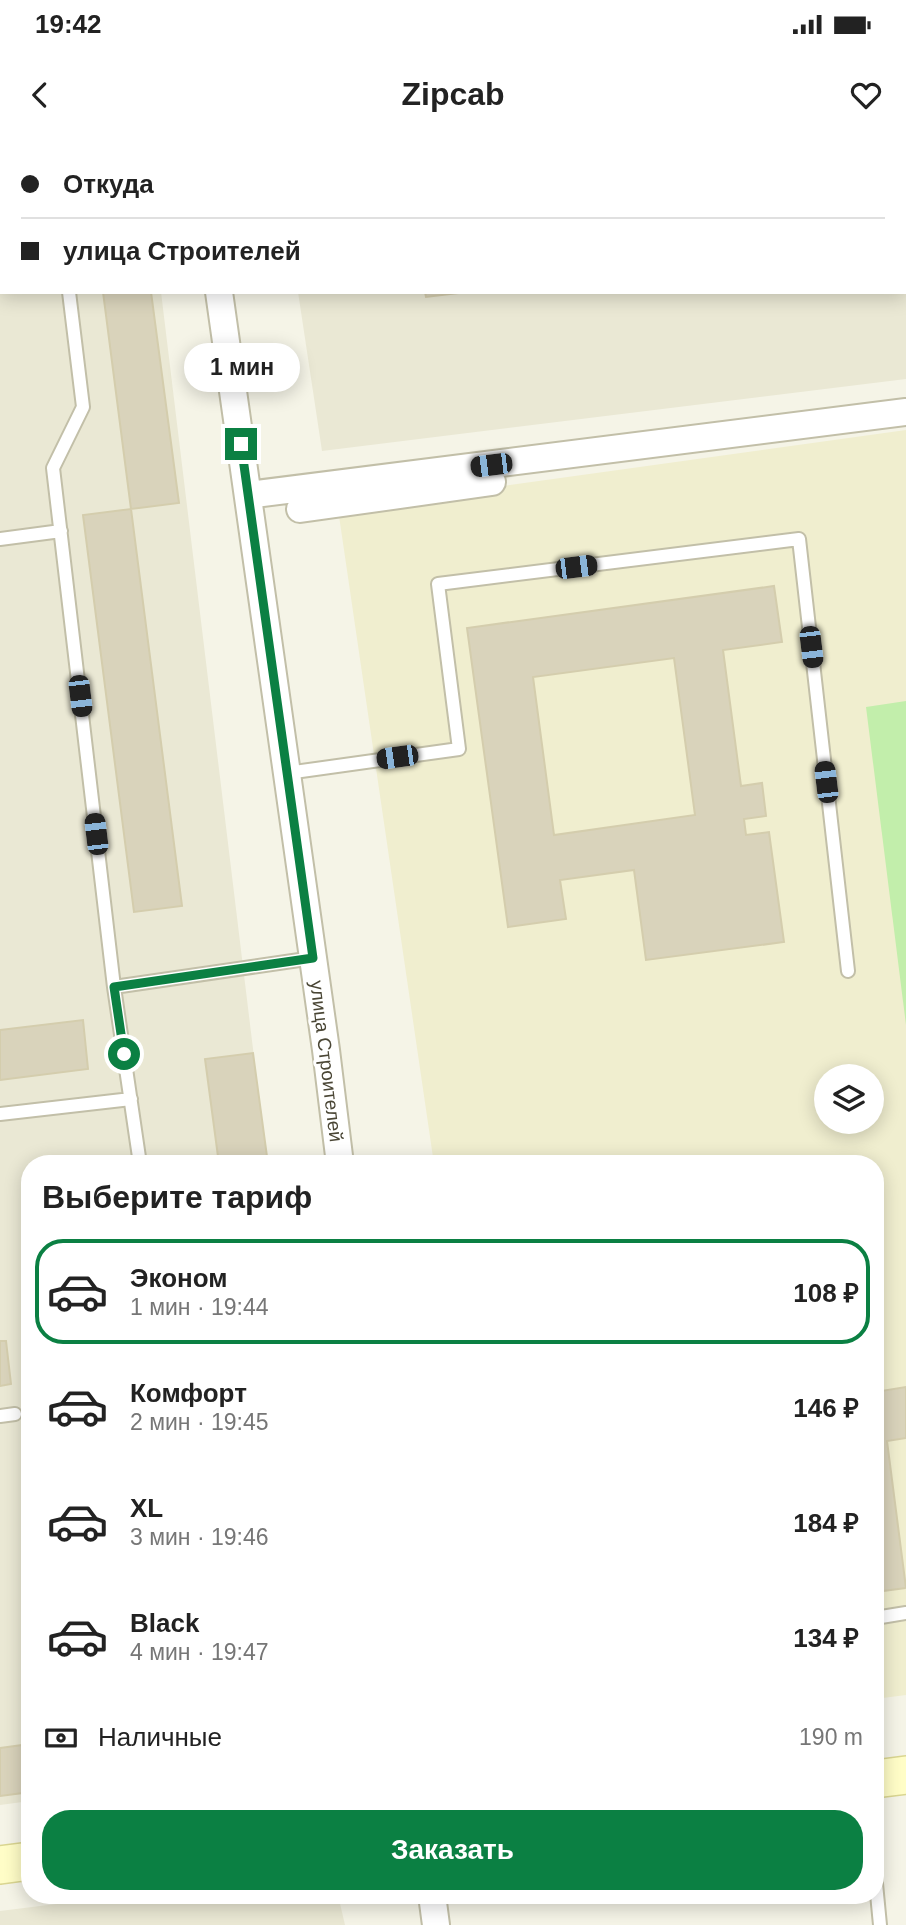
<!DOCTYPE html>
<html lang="ru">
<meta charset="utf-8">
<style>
:root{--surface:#fff;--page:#f6f6f6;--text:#222;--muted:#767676;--line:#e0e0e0;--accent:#0b8043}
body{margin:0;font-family:Arial,sans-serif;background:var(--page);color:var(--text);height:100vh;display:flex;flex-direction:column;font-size:26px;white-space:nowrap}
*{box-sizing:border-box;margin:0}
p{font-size:23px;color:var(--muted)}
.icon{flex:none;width:38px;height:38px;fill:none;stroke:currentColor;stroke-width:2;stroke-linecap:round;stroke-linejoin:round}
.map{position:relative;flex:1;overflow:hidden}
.details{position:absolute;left:21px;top:1015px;width:863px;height:749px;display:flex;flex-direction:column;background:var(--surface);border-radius:28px;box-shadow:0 4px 18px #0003}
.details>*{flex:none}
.guide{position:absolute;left:0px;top:0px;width:906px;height:154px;box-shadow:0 4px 18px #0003;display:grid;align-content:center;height:154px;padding:0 21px;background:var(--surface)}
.tools{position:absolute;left:814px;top:924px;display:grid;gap:14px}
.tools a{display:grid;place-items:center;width:70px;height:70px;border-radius:50%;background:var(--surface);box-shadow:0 4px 18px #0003;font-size:35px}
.end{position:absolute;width:32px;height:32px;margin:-16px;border:9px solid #0b8043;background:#fff;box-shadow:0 0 0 4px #fff}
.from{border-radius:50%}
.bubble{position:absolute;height:49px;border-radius:24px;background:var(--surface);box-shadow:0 4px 18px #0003;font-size:23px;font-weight:800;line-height:49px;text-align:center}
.car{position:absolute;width:21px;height:42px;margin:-21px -10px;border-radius:9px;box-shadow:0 0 5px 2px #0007;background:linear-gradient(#222 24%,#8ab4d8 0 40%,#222 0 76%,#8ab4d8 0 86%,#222 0)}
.guide b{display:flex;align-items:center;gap:24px;height:66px;font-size:26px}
.guide b+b{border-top:2px solid var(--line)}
.guide i{width:18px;height:18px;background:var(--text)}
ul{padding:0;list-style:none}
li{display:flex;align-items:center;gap:21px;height:105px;margin:0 14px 10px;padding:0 7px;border:4px solid transparent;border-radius:28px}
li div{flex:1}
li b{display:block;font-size:26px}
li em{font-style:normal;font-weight:800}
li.current{border-color:var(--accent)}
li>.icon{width:63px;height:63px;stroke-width:1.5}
h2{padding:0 21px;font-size:32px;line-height:84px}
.pay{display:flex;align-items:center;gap:18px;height:77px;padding:0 21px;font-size:26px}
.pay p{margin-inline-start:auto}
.primary-button{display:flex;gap:14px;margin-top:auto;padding:14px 21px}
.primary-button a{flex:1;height:80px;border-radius:28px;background:var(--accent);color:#fff;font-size:28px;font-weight:800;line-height:80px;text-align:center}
.status{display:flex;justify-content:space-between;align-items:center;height:49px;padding:0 35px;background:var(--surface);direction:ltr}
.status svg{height:19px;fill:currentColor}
header{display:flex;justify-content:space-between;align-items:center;height:91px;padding:0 21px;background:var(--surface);font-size:32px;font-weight:800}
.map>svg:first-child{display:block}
</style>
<div class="status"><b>19:42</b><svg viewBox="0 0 49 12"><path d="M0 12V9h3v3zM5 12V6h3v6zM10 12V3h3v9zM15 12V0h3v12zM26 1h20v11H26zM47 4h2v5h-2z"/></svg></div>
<header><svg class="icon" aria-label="back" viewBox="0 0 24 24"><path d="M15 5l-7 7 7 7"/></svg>Zipcab<svg class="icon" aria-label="heart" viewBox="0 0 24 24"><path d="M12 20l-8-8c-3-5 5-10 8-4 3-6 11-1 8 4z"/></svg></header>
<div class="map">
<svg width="906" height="1785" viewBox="0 0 906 1785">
<rect width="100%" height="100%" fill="#f5f4e7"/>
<!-- residential -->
<path fill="#eae8d4" d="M 0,0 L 142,0 L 143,2 L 2,2 L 2,152 L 161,152 L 267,1024 L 30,1024 L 30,1661 L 0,1665 Z
M 274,0 L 906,0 L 906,239 L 322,311 L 298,152 L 905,152 L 905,2 L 275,2 Z
M 128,1755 L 338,1755 L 345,1785 L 0,1785 L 0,1771 Z"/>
<!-- education -->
<path fill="#f0eecf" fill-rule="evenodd" d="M 906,290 L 906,1555 L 875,1559 L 875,1024 L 434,1024 L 338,369 ZM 826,936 L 872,936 L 872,982 L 826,982 Z"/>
<!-- green -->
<path fill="#c2eeab" d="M 906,561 L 906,885 L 866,567 Z"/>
<!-- building -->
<path fill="#d9d3bb" stroke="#d4cdad" stroke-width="2" fill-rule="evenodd" d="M 82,0 L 131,0 L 131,2 L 83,2 Z
M 329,0 L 553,0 L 539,2 L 329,2 Z
M 592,0 L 643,0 L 643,2 L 592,2 Z
M 784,0 L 906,0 L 906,11 L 905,2 L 784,2 Z
M 103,152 L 151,152 L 179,363 L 131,369 Z
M 425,152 L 467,152 L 426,157 Z
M 131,369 L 182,766 L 134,772 L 83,375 Z
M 774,446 L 782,502 L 723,510 L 741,646 L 762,643 L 766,676 L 744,679 L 746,695 L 769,692 L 784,802 L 646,820 L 634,730 L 560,740 L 566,779 L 508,787 L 467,488 ZM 674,518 L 695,675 L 554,695 L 533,537 Z
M 83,880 L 88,929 L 0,940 L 0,890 Z
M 253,913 L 268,1024 L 219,1024 L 205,919 Z
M 0,1201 L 6,1201 L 11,1244 L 0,1246 Z
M 906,1247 L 906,1298 L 887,1301 L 906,1448 L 875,1452 L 875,1252 Z
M 30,1604 L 30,1652 L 0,1656 L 0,1608 Z"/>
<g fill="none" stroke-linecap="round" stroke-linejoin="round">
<!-- lane casing -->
<g stroke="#c2bfa8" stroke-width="16">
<path id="lane" d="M 52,0 L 52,2
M 0,18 L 2,17
M 69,152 L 83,267 L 53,328 L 114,847
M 0,399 L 61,391
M 287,633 L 459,609 L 438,444 L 799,399 L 848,831
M 0,974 L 131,959
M 140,1024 L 114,847 L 313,818
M 0,1276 L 15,1274
M 875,1478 L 906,1473
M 875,1733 L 880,1785"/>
</g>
<!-- street casing -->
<g stroke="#c2bfa8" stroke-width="30">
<path id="street" d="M 198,0 L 198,2
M 219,152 L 326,910 L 340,1024
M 248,355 L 906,272
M 300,369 L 492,342
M 432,1755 L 436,1785"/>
</g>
<!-- secondary casing -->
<g stroke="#dad691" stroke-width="40">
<path id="secondary" d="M 875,1639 L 906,1635
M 0,1725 L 30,1721"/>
</g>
<!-- lane -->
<use href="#lane" stroke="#fff" stroke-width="12"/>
<!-- street -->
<use href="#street" stroke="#fff" stroke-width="26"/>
<!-- secondary -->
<use href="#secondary" stroke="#fffdc7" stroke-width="37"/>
</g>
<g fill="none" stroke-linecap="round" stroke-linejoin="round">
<!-- route -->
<path stroke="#0b8043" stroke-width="9" d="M 124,914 L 114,847 L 313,818 L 241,304"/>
</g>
<g text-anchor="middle" stroke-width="6" stroke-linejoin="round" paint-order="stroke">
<!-- street labels -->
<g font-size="19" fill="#4a4635" stroke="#fff">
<text transform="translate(327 921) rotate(83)" y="7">улица Строителей</text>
</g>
</g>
</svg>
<div class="tools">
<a><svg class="icon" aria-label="layers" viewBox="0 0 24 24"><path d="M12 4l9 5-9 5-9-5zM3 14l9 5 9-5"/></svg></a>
</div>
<i class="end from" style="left:124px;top:914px"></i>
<i class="end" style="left:241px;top:304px"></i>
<div class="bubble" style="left:184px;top:203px;width:116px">1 мин</div>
<i class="car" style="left:491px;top:325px;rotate:263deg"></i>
<i class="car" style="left:576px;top:427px;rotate:83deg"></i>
<i class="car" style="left:811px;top:507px;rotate:173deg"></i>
<i class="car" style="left:80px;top:556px;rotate:173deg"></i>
<i class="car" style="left:397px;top:617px;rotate:262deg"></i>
<i class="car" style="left:826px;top:642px;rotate:353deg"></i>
<i class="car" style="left:96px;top:694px;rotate:353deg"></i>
<div class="guide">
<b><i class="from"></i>Откуда</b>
<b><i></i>улица Строителей</b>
</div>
<section class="details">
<h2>Выберите тариф</h2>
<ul>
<li class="current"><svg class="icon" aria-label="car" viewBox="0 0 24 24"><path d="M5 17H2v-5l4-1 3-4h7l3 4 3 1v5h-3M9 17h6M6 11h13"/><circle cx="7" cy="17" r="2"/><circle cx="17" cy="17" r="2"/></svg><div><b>Эконом</b><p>1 мин · 19:44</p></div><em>108 ₽</em></li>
<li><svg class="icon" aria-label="car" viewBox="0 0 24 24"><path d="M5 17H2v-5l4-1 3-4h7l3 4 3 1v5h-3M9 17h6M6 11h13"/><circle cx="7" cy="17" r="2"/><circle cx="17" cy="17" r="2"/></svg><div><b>Комфорт</b><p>2 мин · 19:45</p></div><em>146 ₽</em></li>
<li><svg class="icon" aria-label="car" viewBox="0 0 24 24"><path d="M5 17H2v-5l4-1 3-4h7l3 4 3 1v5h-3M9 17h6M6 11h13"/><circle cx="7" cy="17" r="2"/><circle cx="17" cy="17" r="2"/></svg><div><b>XL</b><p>3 мин · 19:46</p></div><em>184 ₽</em></li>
<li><svg class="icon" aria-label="car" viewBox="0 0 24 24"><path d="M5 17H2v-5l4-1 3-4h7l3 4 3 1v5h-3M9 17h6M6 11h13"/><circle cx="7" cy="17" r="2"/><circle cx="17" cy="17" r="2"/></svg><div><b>Black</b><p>4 мин · 19:47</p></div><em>134 ₽</em></li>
</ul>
<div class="pay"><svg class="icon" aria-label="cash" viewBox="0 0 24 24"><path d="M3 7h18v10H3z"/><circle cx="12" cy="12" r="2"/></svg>Наличные<p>190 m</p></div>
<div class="primary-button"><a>Заказать</a></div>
</section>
</div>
